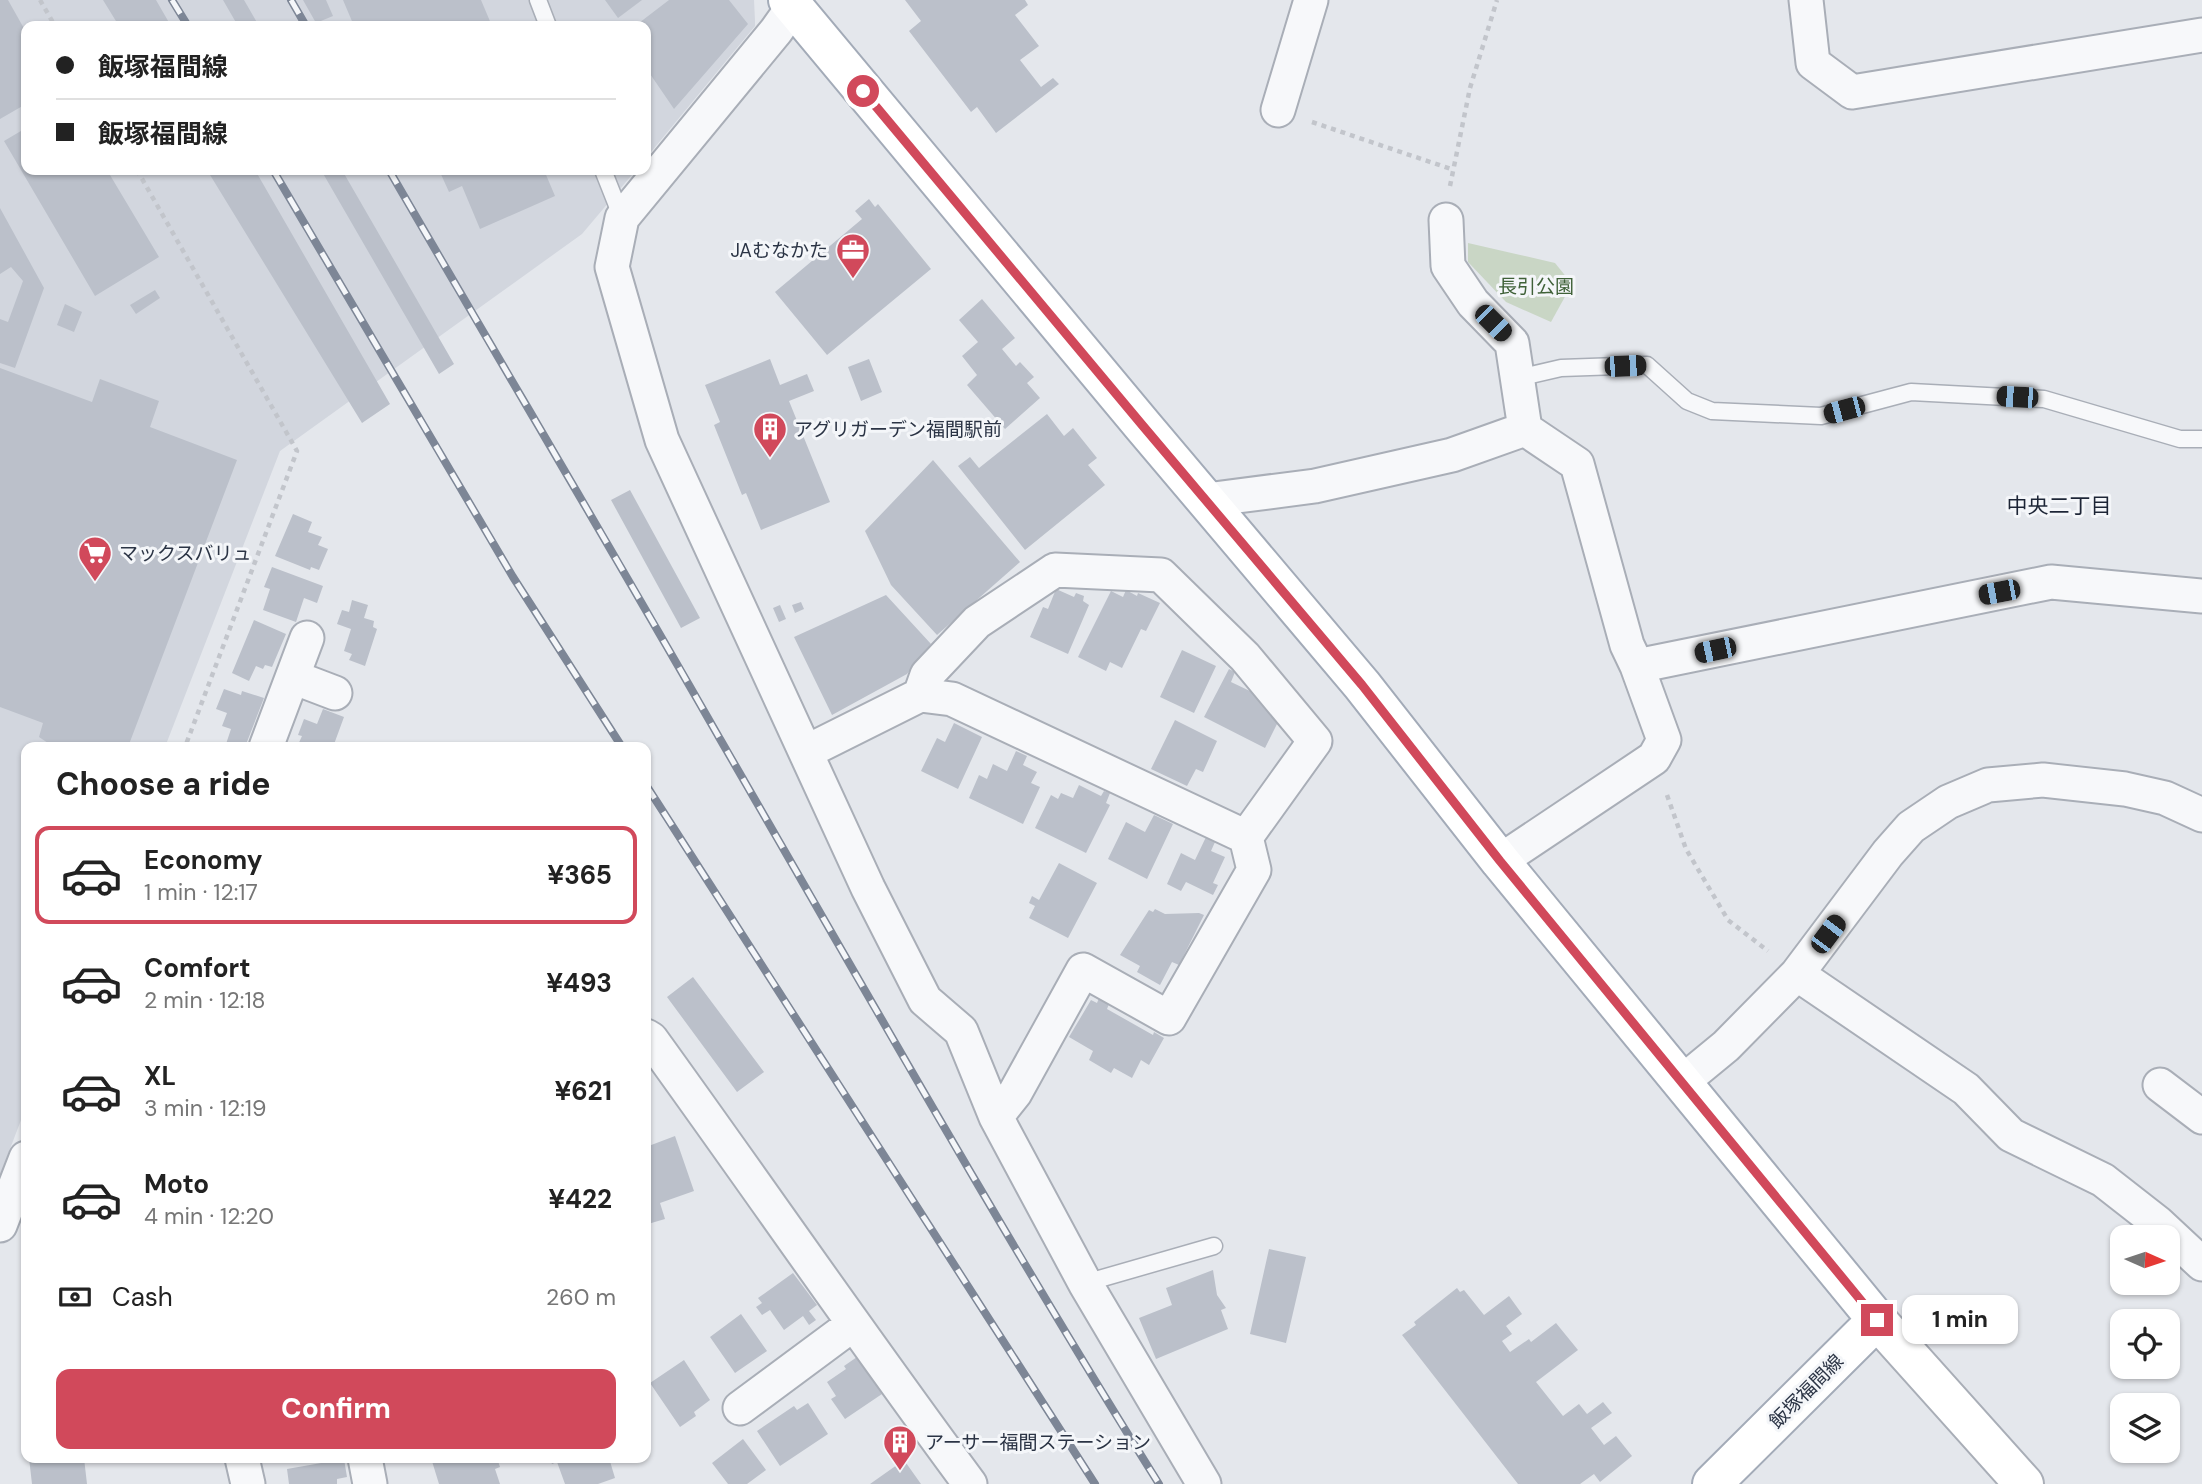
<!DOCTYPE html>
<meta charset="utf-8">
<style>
:root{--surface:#fff;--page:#f2f2f2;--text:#222;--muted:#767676;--line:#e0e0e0;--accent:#d1495b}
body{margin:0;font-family:"DM Sans","Noto Sans JP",sans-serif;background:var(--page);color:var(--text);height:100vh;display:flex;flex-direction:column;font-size:26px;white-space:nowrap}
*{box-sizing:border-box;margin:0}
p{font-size:23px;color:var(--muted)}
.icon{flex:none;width:38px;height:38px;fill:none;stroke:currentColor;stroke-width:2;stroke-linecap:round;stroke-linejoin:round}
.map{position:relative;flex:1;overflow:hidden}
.panel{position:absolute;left:21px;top:742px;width:630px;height:721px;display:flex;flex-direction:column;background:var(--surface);border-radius:14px;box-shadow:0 2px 5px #0004}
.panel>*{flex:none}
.hud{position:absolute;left:21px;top:21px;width:630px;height:154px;border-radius:14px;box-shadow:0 2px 5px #0004;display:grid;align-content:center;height:154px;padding:0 35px;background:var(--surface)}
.needle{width:46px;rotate:93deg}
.buttons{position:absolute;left:2110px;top:1225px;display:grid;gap:14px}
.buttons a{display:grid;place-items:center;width:70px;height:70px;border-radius:14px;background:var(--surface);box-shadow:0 2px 5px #0004;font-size:35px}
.end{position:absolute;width:32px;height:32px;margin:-16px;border:9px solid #d1495b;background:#fff;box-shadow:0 0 0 4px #fff}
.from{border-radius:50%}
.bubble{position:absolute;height:49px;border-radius:14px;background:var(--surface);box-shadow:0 2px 5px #0004;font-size:23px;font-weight:700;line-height:49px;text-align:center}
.car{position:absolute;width:21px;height:42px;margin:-21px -10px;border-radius:9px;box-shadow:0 0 5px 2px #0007;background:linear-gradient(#222 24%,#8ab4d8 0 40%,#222 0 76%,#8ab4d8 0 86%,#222 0)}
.hud b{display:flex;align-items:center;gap:24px;height:66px;font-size:26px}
.hud b+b{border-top:2px solid var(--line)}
.hud i{width:18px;height:18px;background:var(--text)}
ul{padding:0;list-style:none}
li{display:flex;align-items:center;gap:21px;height:98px;margin:0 14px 10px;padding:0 21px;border:4px solid transparent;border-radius:14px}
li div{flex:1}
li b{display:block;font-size:26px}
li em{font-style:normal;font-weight:700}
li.selected{border-color:var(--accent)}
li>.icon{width:63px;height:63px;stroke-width:1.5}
h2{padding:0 35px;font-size:32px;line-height:84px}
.pay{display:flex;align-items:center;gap:18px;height:77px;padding:0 35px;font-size:26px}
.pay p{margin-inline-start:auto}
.action{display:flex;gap:14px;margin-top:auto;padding:14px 35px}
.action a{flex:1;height:80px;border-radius:14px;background:var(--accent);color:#fff;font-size:28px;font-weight:700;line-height:80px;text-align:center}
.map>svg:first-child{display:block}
</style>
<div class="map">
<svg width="2202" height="1484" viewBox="0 0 2202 1484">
<rect width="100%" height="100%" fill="#e4e7ec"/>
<!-- built -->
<path fill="#d2d6de" d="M 0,0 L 754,0 L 755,21 L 755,26 L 646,158 L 646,26 L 26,26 L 26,170 L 636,170 L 582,234 L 280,451 L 165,747 L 26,747 L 26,1107 L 0,1175 Z"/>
<!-- green -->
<path fill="#c9d6c5" d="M 1468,243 L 1555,263 L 1572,284 L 1551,322 L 1506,302 L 1468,262 Z"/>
<!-- building -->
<path fill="#bbc0ca" d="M 0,0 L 8,0 L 26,32 L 26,104 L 0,119 Z
M 103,0 L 156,0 L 171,26 L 119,26 Z
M 223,0 L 244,0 L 259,26 L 238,26 Z
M 303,0 L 326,0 L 333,16 L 316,23 Z
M 343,0 L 481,0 L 492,26 L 354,26 Z
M 605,0 L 642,0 L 618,18 Z
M 669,0 L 729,0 L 748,24 L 674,109 L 646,68 L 646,26 L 635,26 Z
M 905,0 L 1025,0 L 1028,5 L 1015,15 L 1039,46 L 1020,60 L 1041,87 L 1053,78 L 1059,84 L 996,133 L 977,107 L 971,112 L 909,31 L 921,21 Z
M 26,128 L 26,170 L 107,170 L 159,257 L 95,296 L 4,141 Z
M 207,170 L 255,170 L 390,404 L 362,423 Z
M 321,170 L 342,170 L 454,364 L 439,374 Z
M 439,170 L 544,170 L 555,196 L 480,229 L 462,186 L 449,192 Z
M 869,199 L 875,207 L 878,204 L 931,269 L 827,355 L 775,292 L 862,219 L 855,211 Z
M 0,208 L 44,288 L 15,368 L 0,363 L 0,319 L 8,322 L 23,281 L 11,267 L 0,274 Z
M 155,290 L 160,298 L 136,314 L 130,305 Z
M 982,299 L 1015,338 L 1002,349 L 1016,366 L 1020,362 L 1034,377 L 1027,383 L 1040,398 L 1005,429 L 967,385 L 977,375 L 962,356 L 978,342 L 959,320 Z
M 65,304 L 82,312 L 74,332 L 57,325 Z
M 770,359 L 780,385 L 807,374 L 814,391 L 789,401 L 830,502 L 761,530 L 746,493 L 742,495 L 714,425 L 720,422 L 705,385 Z
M 869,359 L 882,392 L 861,401 L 848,367 Z
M 0,368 L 92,402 L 100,379 L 159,401 L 150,427 L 237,460 L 128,747 L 54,747 L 39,737 L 43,723 L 0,707 Z
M 1047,414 L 1064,436 L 1073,428 L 1097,458 L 1088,465 L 1105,485 L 1025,550 L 958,466 L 970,457 L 979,468 Z
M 933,460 L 1020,562 L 937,635 L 891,585 L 865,531 Z
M 630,490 L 700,618 L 681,628 L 611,500 Z
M 293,514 L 312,522 L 308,532 L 322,537 L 318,545 L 328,549 L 319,570 L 311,567 L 310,570 L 275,556 Z
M 272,567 L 323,586 L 317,603 L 304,598 L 296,622 L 263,610 L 270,589 L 264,587 Z
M 1056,589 L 1074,597 L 1076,593 L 1084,596 L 1083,601 L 1089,605 L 1068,654 L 1030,637 L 1043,607 L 1048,609 Z
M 1126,590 L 1137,596 L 1138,593 L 1160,603 L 1146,631 L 1141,629 L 1122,668 L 1110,662 L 1106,671 L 1078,657 L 1111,591 L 1123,597 Z
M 886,595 L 931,644 L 907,674 L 832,715 L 794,637 Z
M 352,600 L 368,605 L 364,618 L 374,621 L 373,627 L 377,629 L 365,666 L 349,660 L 352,654 L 344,651 L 351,629 L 337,624 L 342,610 L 349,612 Z
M 801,602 L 804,609 L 795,613 L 792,605 Z
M 780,605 L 786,619 L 779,622 L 773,608 Z
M 254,620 L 286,634 L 272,667 L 265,665 L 263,669 L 256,666 L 249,681 L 232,673 Z
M 1182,650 L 1216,666 L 1194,713 L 1160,697 Z
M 1229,669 L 1235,672 L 1231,682 L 1252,692 L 1278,722 L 1265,748 L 1204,717 Z
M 224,689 L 241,695 L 242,691 L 264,698 L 245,747 L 225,747 L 231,729 L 222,726 L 227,713 L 216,709 Z
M 323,709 L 344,717 L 333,747 L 297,747 L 302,736 L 298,735 L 304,719 L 317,724 Z
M 1175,720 L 1217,741 L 1203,772 L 1196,769 L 1187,786 L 1151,769 Z
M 954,723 L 982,737 L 958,789 L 921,771 L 937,738 L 945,742 Z
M 1016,751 L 1027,756 L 1023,765 L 1037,772 L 1031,783 L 1040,787 L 1023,824 L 969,798 L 979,775 L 987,779 L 993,764 L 1007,771 Z
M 1079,785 L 1101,796 L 1104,791 L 1110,793 L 1106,803 L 1110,805 L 1086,853 L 1035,828 L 1051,795 L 1058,799 L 1061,793 L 1073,798 Z
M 1154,815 L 1173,824 L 1147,879 L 1108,859 L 1126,822 L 1145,832 Z
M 1206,837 L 1215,842 L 1211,851 L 1225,857 L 1213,883 L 1218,885 L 1213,895 L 1186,882 L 1181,891 L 1167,884 L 1181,853 L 1195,860 Z
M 1059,863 L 1097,883 L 1068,938 L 1029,918 L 1035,906 L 1029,903 L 1032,896 L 1039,900 Z
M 1155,909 L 1165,914 L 1199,913 L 1204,915 L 1179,965 L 1172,962 L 1160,985 L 1137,972 L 1140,966 L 1120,955 L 1149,910 L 1153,912 Z
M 693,977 L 764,1072 L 737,1092 L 667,997 Z
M 1099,998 L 1109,1004 L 1107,1009 L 1153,1035 L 1154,1032 L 1164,1038 L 1149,1065 L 1141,1060 L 1132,1078 L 1114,1068 L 1111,1073 L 1089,1060 L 1093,1051 L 1069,1037 L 1091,1000 L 1097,1003 Z
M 675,1136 L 694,1191 L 660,1203 L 665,1219 L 648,1224 L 646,1217 L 646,1147 Z
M 1269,1249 L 1306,1257 L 1286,1343 L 1250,1334 Z
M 1213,1270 L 1217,1295 L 1226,1308 L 1221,1310 L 1228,1329 L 1156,1359 L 1139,1318 L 1172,1305 L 1166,1288 Z
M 793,1273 L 817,1305 L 809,1311 L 816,1320 L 809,1325 L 803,1316 L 784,1330 L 770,1310 L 762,1315 L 756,1307 L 762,1303 L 758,1298 Z
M 1457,1288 L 1460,1292 L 1464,1290 L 1484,1315 L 1509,1296 L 1522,1314 L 1506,1326 L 1512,1334 L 1502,1341 L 1510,1352 L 1529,1339 L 1531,1342 L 1556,1323 L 1578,1350 L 1536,1382 L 1563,1416 L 1579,1404 L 1587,1414 L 1603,1402 L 1612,1413 L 1591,1428 L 1604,1445 L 1616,1436 L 1632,1456 L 1600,1482 L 1594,1474 L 1580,1484 L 1518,1484 L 1402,1335 L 1416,1325 L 1414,1322 Z
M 741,1314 L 767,1351 L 735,1373 L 710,1337 Z
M 857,1357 L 882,1394 L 845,1419 L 831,1399 L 836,1396 L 827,1382 L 846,1369 L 844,1366 Z
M 684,1360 L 710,1400 L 694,1412 L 696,1416 L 680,1427 L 650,1383 Z
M 26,1400 L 26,1423 L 25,1423 L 22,1401 Z
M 808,1403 L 828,1434 L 780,1466 L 757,1431 L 794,1406 L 797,1410 Z
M 743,1439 L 766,1470 L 747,1484 L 728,1484 L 712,1463 Z
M 29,1458 L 84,1458 L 87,1484 L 32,1484 Z
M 431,1458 L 497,1458 L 500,1467 L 495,1469 L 500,1484 L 439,1484 Z
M 549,1458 L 609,1458 L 615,1478 L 598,1484 L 565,1484 L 557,1462 L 552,1464 Z
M 344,1459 L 347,1477 L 337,1479 L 337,1484 L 289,1484 L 287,1469 Z
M 904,1460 L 921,1484 L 870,1484 Z"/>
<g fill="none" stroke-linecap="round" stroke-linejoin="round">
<!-- lane casing -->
<g stroke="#a9aeb7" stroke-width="19">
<path id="lane" d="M 538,0 L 548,26
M 603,170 L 622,218
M 1518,378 L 1561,368 L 1647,365 L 1687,401 L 1712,411 L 1821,416 L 1911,392 L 2044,399 L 2180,439 L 2202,439
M 1085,1283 L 1214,1246"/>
</g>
<!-- street casing -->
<g stroke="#a9aeb7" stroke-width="37">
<path id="street" d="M 1806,0 L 1813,63 L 1852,92 L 2202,35
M 793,7 L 776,31 L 622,218 L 612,267 L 662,440 L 868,888 L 925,1000 L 961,1031 L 996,1117 L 1085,1283 L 1204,1484
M 1278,110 L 1311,0
M 1206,500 L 1315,486 L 1452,455 L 1525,429 L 1512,343 L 1473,303 L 1448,266 L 1446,220
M 1637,666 L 2051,582 L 2202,596
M 293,677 L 335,693
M 266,747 L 307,638
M 806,752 L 920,695 L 927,675 L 977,622 L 1055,570 L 1161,575 L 1245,657 L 1315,741 L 1246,837 L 952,699 L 920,695
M 1500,861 L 1654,758 L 1664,740 L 1637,666 L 1627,645 L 1577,464 L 1525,429
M 1797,974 L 1966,1089 L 2011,1135 L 2103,1180 L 2158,1223 L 2202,1264
M 646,1036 L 651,1039 C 758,1187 861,1337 970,1484
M 1681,1083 L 1726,1046 L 1797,974 L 1888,853 L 1911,827 L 1948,802 L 1988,785 L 2043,780 L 2125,789 L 2165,798 L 2202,815
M 2160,1085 L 2202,1117
M 996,1117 L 1015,1093 L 1083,970 L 1169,1018 L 1254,870 L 1246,837
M 0,1225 L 26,1158
M 740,1408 L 852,1325
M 242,1458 L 248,1484
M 365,1458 L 370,1484"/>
</g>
<!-- secondary casing -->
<g stroke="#a9aeb7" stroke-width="42">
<path id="secondary" d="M 1877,1320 L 2024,1484"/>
</g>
<!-- primary casing -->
<g stroke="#a3abb8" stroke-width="42">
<path id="primary" d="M 788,0 L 1143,426 L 1362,685 L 1500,861 L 1877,1320 L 1712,1484"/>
</g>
<!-- path -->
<path stroke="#c2c5cb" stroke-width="4.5" stroke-dasharray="5 5" stroke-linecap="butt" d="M 40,0 L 55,26
M 1312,122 L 1454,170
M 137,170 L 297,451 L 185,747
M 1450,186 L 1470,88 L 1497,0
M 1667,795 L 1686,849 L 1728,920 L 1768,951"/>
<!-- lane -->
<use href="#lane" stroke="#f7f8fa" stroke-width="16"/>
<!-- street -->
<use href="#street" stroke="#f7f8fa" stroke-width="33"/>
<!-- secondary -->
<use href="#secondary" stroke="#fff" stroke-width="38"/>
<!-- primary -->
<use href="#primary" stroke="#fff" stroke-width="38"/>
<!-- rail casing -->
<g stroke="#7d8696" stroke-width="8">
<path id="rail" d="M 172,0 L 188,26
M 291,0 L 306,26
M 273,170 L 513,577 L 622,747
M 389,170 C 499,360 611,548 720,739 C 864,988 1006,1240 1159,1484
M 646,785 L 1095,1484"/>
</g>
<!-- rail -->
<use href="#rail" stroke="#f4f6f9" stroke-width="5" stroke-dasharray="16" stroke-linecap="butt"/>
</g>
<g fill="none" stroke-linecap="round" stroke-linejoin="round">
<!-- route -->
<path stroke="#d1495b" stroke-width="9" d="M 863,91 L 1143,426 L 1362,685 L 1500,861 L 1877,1320"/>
</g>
<!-- icons -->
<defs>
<g id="office-pin" transform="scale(1.75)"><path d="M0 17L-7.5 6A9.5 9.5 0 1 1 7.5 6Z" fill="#d1495b" stroke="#f4f6f9"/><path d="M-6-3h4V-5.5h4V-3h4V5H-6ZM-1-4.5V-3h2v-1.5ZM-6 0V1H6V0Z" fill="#fff"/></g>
<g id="building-pin" transform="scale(1.75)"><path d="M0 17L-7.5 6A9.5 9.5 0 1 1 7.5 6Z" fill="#d1495b" stroke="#f4f6f9"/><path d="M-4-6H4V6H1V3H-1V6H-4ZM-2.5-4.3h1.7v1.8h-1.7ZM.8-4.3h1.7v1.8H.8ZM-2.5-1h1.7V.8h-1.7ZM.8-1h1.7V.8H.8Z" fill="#fff"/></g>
<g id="supermarket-pin" transform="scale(1.75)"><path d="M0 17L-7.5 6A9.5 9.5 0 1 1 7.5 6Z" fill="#d1495b" stroke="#f4f6f9"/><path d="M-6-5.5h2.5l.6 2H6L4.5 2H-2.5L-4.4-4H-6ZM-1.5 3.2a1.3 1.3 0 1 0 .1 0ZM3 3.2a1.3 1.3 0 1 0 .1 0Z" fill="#fff"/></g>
</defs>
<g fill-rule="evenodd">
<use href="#office-pin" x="853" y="250"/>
<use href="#building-pin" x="770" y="429"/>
<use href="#supermarket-pin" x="95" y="553"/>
<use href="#building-pin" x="900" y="1442"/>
</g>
<g text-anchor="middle" stroke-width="6" stroke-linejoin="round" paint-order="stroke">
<!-- poi labels -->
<g font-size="19" fill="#2b3445" stroke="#f4f6f9" text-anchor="start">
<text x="828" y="257" text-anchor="end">JAむなかた</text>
<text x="794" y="436">アグリガーデン福間駅前</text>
<text x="119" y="560">マックスバリュ</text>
<text x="925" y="1449">アーサー福間ステーション</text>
</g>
<!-- park labels -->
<g font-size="19" fill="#3f6138" stroke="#f4f6f9">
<text x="1536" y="293">長引公園</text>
</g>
<!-- street labels -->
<g font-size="19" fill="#2b3445" stroke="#f4f6f9">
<text transform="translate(1806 1391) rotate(-45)" y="7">飯塚福間線</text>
</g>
<!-- neighbourhood labels -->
<g font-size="21" fill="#1d2536" stroke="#f4f6f9">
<text x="2059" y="513">中央二丁目</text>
</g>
</g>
</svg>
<div class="buttons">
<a><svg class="needle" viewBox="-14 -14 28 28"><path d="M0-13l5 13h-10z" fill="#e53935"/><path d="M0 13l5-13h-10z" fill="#767676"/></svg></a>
<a><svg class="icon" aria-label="locate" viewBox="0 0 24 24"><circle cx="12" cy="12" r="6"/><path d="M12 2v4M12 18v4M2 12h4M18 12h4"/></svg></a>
<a><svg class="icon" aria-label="layers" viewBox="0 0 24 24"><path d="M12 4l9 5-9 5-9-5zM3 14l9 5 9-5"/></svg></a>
</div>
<i class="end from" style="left:863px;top:91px"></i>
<i class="end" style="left:1877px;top:1320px"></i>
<div class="bubble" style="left:1902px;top:1295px;width:116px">1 min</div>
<i class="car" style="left:1493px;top:323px;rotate:135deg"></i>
<i class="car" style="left:1625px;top:366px;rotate:88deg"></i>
<i class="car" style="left:2017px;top:397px;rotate:273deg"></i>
<i class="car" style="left:1844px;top:410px;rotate:255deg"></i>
<i class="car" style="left:1999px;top:592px;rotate:259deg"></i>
<i class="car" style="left:1715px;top:650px;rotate:258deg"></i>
<i class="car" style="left:1828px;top:934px;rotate:37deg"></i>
<div class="hud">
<b><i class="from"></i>飯塚福間線</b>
<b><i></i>飯塚福間線</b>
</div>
<section class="panel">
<h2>Choose a ride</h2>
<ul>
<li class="selected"><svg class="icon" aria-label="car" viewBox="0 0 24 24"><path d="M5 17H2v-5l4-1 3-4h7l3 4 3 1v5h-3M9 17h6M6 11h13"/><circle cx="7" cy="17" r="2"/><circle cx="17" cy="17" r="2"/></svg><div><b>Economy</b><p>1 min · 12:17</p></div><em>¥365</em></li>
<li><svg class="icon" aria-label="car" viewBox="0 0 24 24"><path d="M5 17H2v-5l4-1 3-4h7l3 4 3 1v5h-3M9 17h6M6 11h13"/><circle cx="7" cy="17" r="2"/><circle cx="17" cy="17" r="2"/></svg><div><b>Comfort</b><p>2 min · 12:18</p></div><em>¥493</em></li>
<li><svg class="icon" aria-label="car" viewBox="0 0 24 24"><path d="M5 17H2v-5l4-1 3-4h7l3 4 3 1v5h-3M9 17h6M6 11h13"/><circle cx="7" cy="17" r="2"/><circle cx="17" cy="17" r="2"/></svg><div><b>XL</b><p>3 min · 12:19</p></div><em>¥621</em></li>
<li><svg class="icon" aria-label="car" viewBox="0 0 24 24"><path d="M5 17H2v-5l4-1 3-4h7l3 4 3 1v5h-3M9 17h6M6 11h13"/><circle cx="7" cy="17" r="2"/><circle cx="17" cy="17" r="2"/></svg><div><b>Moto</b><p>4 min · 12:20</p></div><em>¥422</em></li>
</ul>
<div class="pay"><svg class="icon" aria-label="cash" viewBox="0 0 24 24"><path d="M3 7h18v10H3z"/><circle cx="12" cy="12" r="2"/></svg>Cash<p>260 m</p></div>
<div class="action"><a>Confirm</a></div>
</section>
</div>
